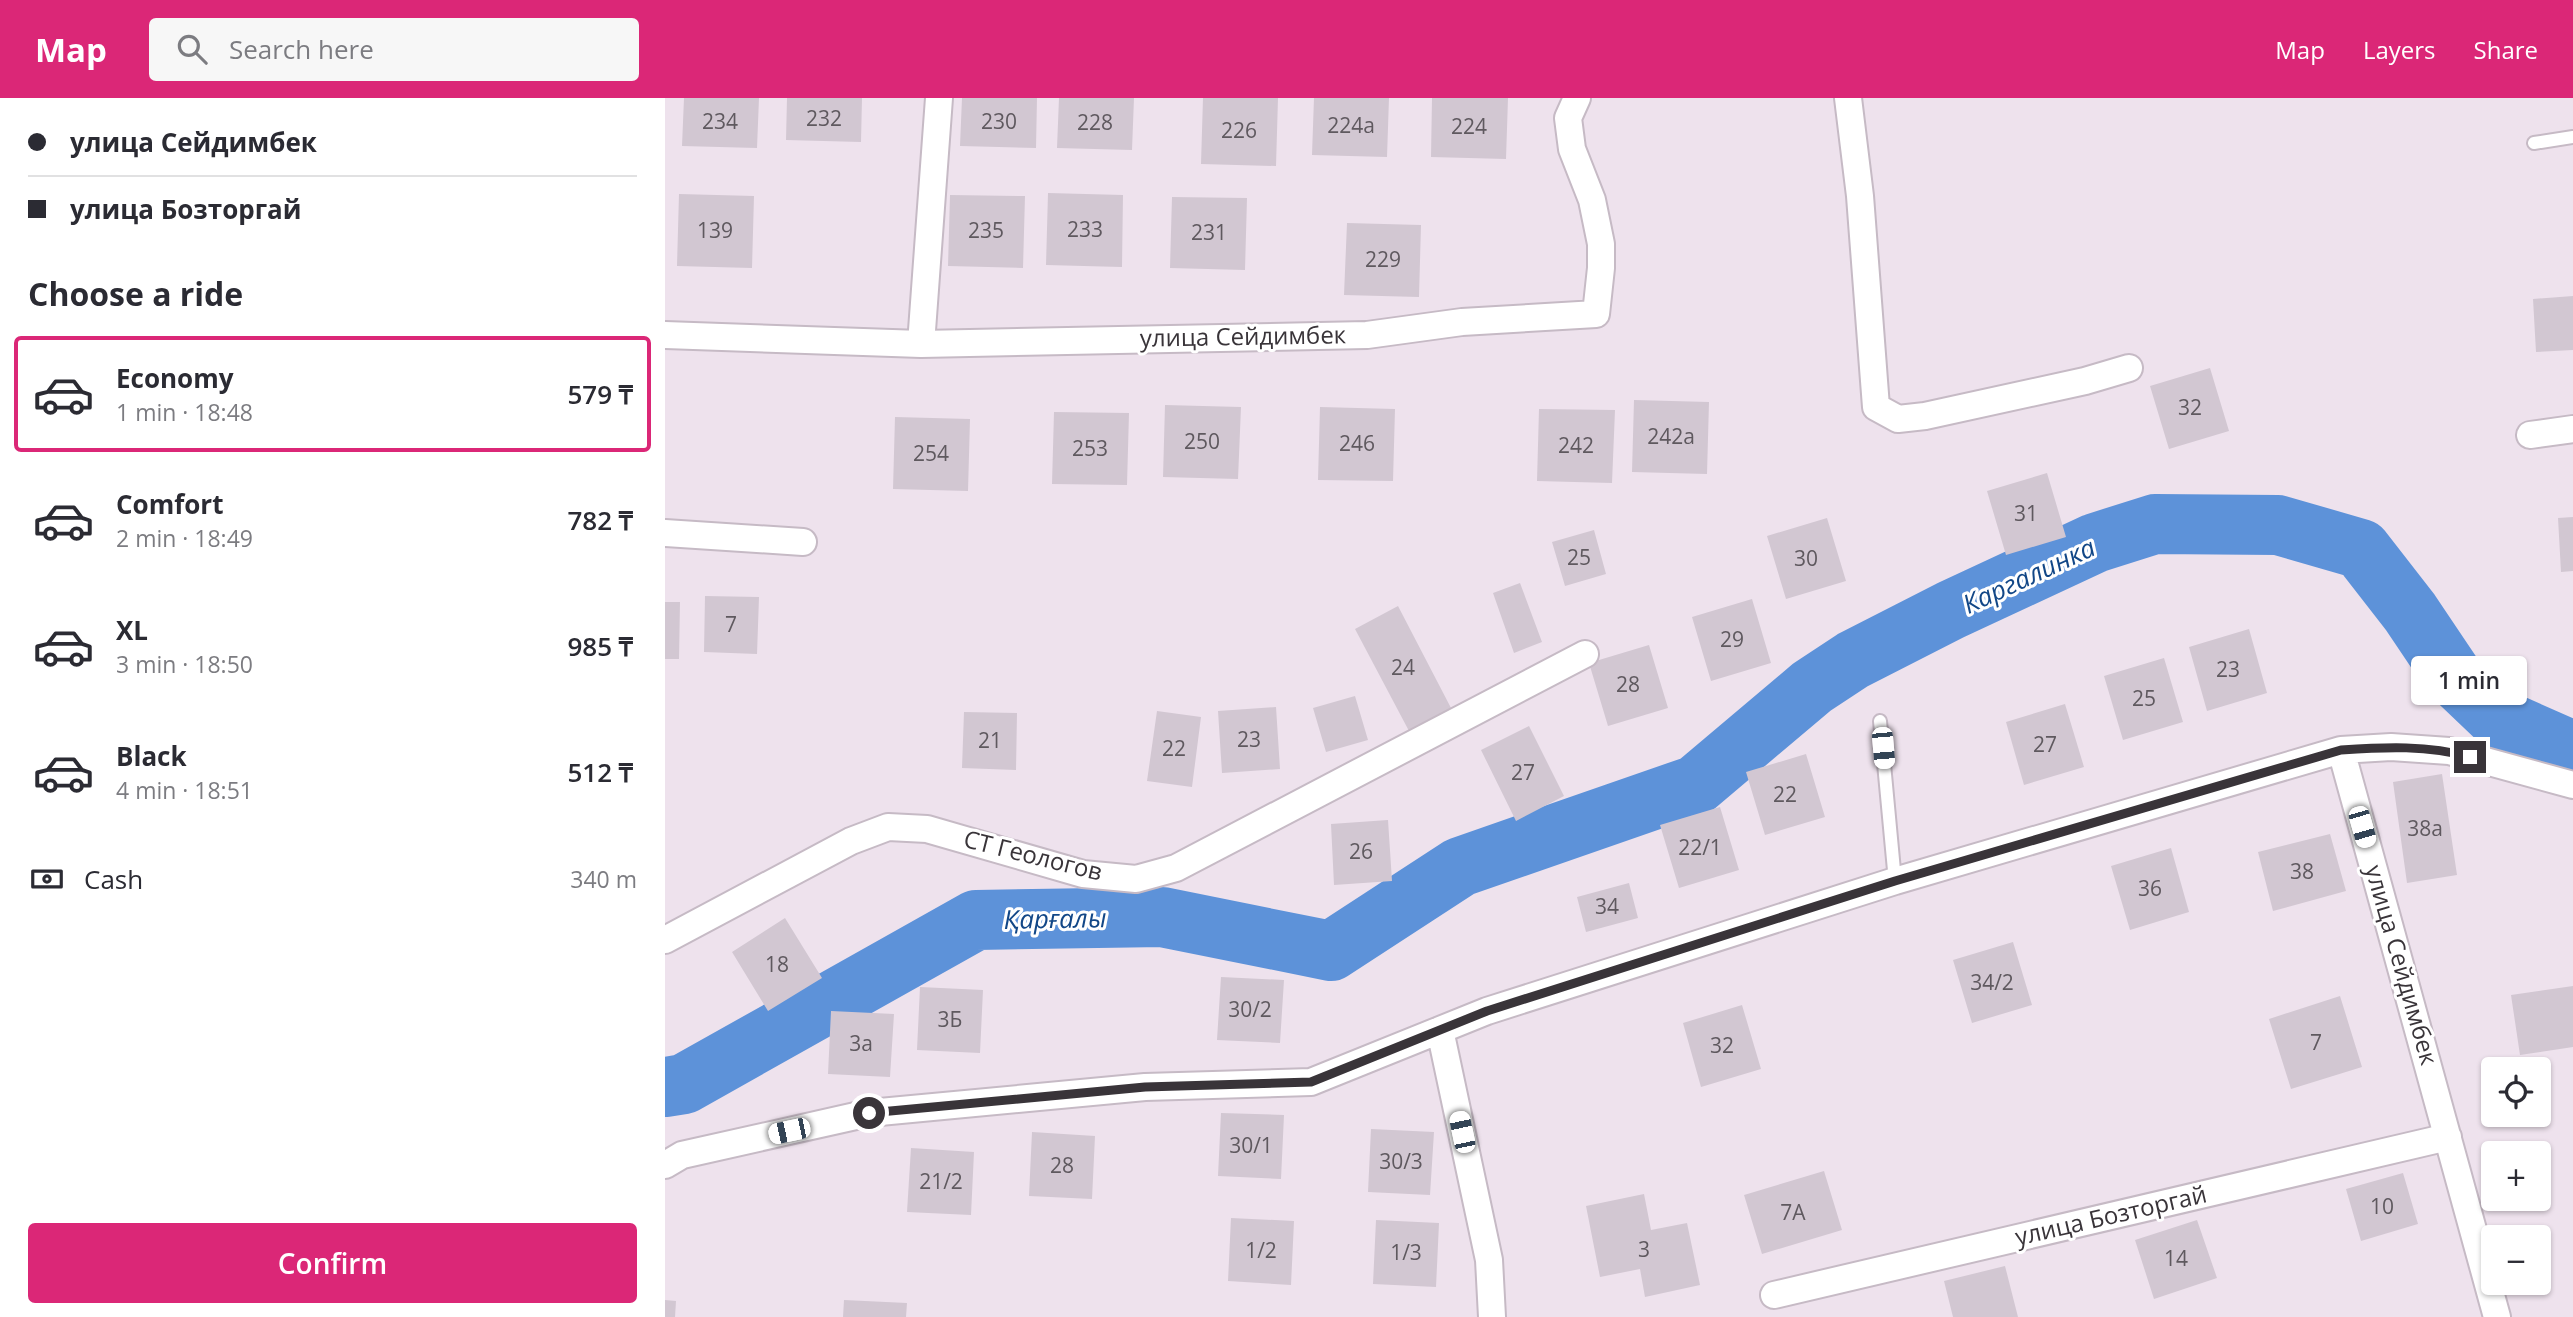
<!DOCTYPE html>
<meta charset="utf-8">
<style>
:root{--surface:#fff;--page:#f7f7f7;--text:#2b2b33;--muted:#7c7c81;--line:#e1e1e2;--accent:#db2777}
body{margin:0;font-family:"Open Sans",sans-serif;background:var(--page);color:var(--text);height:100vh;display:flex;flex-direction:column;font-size:26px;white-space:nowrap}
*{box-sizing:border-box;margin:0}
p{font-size:23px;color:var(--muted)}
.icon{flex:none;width:38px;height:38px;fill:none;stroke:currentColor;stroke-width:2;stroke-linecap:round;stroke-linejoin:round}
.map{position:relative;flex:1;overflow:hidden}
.sheet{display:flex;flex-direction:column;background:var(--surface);width:665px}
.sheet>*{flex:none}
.banner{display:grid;align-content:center;height:154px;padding:0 28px;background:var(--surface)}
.buttons{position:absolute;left:1816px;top:959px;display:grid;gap:14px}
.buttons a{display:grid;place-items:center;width:70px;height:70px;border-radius:7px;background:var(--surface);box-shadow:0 2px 5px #0004;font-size:35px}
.end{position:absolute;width:32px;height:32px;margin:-16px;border:9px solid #393439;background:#fff;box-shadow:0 0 0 4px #fff}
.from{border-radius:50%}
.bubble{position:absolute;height:49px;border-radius:7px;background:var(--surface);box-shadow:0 2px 5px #0004;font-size:23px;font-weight:600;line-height:49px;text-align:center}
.car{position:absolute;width:21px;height:42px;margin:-21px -10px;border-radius:9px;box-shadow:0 0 5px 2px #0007;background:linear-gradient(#fff 24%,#345 0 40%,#fff 0 76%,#345 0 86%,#fff 0)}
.banner b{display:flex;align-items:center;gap:24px;height:66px;font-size:26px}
.banner b+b{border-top:2px solid var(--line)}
.banner i{width:18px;height:18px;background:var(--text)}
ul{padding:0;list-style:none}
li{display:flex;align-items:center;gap:21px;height:116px;margin:0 14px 10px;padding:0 14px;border:4px solid transparent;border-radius:7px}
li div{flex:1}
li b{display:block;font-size:26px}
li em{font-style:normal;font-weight:600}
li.active{border-color:var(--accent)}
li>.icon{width:63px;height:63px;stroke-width:1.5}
h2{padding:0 28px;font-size:32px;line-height:84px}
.pay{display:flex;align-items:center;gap:18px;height:77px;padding:0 28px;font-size:26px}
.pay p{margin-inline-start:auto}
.action{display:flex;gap:14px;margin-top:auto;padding:14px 28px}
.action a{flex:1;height:80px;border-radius:7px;background:var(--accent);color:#fff;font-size:28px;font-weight:600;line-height:80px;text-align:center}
header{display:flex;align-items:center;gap:42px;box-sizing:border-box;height:98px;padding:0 35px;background:var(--accent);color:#fff}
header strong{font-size:33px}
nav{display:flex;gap:38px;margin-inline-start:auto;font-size:24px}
.search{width:490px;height:63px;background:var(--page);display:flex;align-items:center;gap:18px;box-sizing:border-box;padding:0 24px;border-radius:7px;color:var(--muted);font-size:26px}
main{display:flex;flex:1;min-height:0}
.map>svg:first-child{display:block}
</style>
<header>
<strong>Map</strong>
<div class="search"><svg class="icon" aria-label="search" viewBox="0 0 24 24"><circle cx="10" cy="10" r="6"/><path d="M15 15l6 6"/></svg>Search here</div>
<nav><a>Map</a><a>Layers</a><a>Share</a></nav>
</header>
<main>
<section class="sheet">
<div class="banner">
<b><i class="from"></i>улица Сейдимбек</b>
<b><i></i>улица Бозторгай</b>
</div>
<h2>Choose a ride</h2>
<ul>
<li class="active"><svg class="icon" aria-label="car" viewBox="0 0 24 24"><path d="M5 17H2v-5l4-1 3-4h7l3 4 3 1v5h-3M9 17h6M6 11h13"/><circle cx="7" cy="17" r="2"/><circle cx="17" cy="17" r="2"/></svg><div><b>Economy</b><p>1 min · 18:48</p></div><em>579 ₸</em></li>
<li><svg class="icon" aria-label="car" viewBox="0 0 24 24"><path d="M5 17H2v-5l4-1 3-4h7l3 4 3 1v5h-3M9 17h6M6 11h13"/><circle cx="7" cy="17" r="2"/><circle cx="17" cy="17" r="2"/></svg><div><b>Comfort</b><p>2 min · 18:49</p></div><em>782 ₸</em></li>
<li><svg class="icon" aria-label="car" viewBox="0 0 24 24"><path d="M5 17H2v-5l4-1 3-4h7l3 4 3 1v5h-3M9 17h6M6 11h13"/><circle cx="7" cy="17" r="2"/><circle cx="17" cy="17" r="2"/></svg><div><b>XL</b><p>3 min · 18:50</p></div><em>985 ₸</em></li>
<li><svg class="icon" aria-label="car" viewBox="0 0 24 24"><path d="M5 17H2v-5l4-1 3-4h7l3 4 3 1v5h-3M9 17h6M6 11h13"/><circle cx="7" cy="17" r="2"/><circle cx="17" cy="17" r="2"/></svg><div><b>Black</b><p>4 min · 18:51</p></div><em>512 ₸</em></li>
</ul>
<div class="pay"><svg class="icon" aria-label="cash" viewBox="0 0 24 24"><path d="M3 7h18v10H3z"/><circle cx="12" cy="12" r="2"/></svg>Cash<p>340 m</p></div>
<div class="action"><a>Confirm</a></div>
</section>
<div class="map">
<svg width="1908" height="1219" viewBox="0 0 1908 1219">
<rect width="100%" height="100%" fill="#eee2ed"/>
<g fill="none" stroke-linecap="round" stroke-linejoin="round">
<!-- river -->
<path stroke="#5d92d9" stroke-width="60" d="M 0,989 L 19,986 L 311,822 L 497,819 L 666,853 L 795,769 L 1031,687 L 1147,589 L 1188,562 L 1286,512 L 1430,445 L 1490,426 L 1613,427 L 1696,451 L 1745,514 L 1788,578 L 1831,619 L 1908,653"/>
</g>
<!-- building -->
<path fill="#d2c7d2" d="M 19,0 L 94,0 L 92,50 L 17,48 Z
M 122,0 L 197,0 L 196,44 L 121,42 Z
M 297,0 L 372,0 L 371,50 L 295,48 Z
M 394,0 L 469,0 L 467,52 L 392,50 Z
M 538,0 L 613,0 L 611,68 L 536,66 Z
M 649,0 L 724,0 L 722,59 L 647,57 Z
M 767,0 L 843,0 L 841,61 L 766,59 Z
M 383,95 L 458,97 L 457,169 L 381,167 Z
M 14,96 L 89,98 L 87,170 L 12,168 Z
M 285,97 L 360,98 L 358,170 L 283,168 Z
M 507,99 L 582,100 L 580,172 L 505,170 Z
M 682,125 L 756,127 L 754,199 L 679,197 Z
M 1908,198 L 1908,252 L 1871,254 L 1868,201 Z
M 1545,270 L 1564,333 L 1504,351 L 1485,288 Z
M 969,302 L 1044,304 L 1042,376 L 967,374 Z
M 500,307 L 576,309 L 573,381 L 498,379 Z
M 655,309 L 730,311 L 728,383 L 653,382 Z
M 874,311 L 950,312 L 947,385 L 872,383 Z
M 389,314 L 464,315 L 462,387 L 387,386 Z
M 230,319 L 305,321 L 303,393 L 228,391 Z
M 1382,375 L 1401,439 L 1341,457 L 1322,393 Z
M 1908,419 L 1908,473 L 1896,474 L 1893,420 Z
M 1162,420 L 1181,483 L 1121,501 L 1102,438 Z
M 929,432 L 941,476 L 900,488 L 887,444 Z
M 855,485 L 877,544 L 849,555 L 828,495 Z
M 40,498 L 94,499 L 92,556 L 39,554 Z
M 1087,501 L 1106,565 L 1046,583 L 1027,519 Z
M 0,504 L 15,504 L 14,561 L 0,561 Z
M 733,508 L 786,610 L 744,633 L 690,531 Z
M 1584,531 L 1602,595 L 1542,613 L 1524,549 Z
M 984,547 L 1003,610 L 943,628 L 924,565 Z
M 1499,560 L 1518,624 L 1458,642 L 1439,578 Z
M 690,598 L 703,642 L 661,654 L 648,610 Z
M 1400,606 L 1419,669 L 1359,687 L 1341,624 Z
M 611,609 L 615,671 L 557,675 L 553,613 Z
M 492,613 L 536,619 L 527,689 L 482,683 Z
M 299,614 L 352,615 L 351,672 L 297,670 Z
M 864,628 L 899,698 L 851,723 L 816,652 Z
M 1141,656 L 1160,719 L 1100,737 L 1081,674 Z
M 1777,676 L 1792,777 L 1742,785 L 1728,684 Z
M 1055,709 L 1074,772 L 1014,790 L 995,727 Z
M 723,722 L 727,783 L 669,787 L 666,726 Z
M 1665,736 L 1681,793 L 1608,813 L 1593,754 Z
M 1506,750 L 1524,814 L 1465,832 L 1446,768 Z
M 964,785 L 973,820 L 921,834 L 912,799 Z
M 120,820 L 157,880 L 103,913 L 67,854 Z
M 1348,844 L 1367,907 L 1307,925 L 1288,862 Z
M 556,879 L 619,882 L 615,945 L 552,942 Z
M 1908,888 L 1908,949 L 1855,957 L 1846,897 Z
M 255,889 L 318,892 L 315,955 L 252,952 Z
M 1675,898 L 1697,969 L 1626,991 L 1604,921 Z
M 1077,907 L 1096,971 L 1036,989 L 1018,925 Z
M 166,913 L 229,916 L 225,979 L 163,976 Z
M 556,1015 L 619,1017 L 616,1081 L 553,1078 Z
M 706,1031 L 769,1034 L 765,1097 L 703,1094 Z
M 367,1034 L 430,1038 L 427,1101 L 364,1098 Z
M 246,1050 L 309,1054 L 306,1117 L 242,1114 Z
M 1159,1073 L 1177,1132 L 1097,1156 L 1079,1097 Z
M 1738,1075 L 1753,1126 L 1696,1143 L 1681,1091 Z
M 979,1096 L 986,1132 L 1022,1125 L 1035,1187 L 980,1199 L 975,1171 L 935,1179 L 921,1108 Z
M 566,1120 L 629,1123 L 626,1187 L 563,1183 Z
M 711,1122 L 774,1125 L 771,1189 L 708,1186 Z
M 1532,1122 L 1552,1180 L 1489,1201 L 1470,1142 Z
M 1340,1168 L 1353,1219 L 1288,1219 L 1279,1183 Z
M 0,1202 L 11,1203 L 10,1219 L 0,1219 Z
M 179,1202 L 242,1205 L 241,1219 L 178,1219 Z"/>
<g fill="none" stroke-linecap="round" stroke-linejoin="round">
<!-- service casing -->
<g stroke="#c6bac5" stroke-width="16">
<path id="service" d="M 1869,45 L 1908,39
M 1215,623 L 1230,783"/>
</g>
<!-- minor casing -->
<g stroke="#c6bac5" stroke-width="30">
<path id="minor" d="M 1183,0 L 1195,98 L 1211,309 L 1233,321 L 1260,318 L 1420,283 L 1464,270
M 0,237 L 256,246 L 702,237 L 797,224 L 931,216 L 936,170 L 936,146 L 927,102 L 907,51 L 903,20 L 912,0
M 256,246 L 274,0
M 1865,337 L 1908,331
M 0,435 L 138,444
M 1676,652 L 1832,1219
M 0,842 L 186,743 L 223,729 L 262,731 L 418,776 L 471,781 L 511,770 L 920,556
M 775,932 L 824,1162 L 827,1219
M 0,1067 L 17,1057 L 204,1015 L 480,989 L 646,984 L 822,913 L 1230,783 L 1676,652 L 1726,649 L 1784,653 L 1908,687
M 1109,1197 L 1783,1039"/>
</g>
<!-- service -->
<use href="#service" stroke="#fff" stroke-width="12"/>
<!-- minor -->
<use href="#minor" stroke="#fff" stroke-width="26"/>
</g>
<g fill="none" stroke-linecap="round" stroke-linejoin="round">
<!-- route -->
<path stroke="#393439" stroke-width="9" d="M 204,1015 L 480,989 L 646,984 L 822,913 L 1230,783 L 1676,652 C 1720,649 1763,647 1805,659"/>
</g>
<g text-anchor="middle" stroke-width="6" stroke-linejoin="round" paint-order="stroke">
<!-- number labels -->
<g font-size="21" fill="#5f595f">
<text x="159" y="28">232</text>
<text x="55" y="31">234</text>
<text x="334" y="31">230</text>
<text x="430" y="32">228</text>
<text x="686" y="35">224а</text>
<text x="804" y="36">224</text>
<text x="574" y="40">226</text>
<text x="420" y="139">233</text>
<text x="50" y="140">139</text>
<text x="321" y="140">235</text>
<text x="544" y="142">231</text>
<text x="718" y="169">229</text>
<text x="1525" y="317">32</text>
<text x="1006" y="346">242а</text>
<text x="537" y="351">250</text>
<text x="692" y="353">246</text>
<text x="911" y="355">242</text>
<text x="425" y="358">253</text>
<text x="266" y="363">254</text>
<text x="1361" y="423">31</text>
<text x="914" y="467">25</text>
<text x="1141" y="468">30</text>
<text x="66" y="534">7</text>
<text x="1067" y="549">29</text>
<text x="738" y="577">24</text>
<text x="1563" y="579">23</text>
<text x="963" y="594">28</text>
<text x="1479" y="608">25</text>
<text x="584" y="649">23</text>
<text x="325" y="650">21</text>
<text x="1380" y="654">27</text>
<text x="509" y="658">22</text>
<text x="858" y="682">27</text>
<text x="1120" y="704">22</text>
<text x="1760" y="738">38а</text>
<text x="1035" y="757">22/1</text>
<text x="696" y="761">26</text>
<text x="1637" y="781">38</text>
<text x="1485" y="798">36</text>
<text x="942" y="816">34</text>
<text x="112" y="874">18</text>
<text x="1327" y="892">34/2</text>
<text x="585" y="919">30/2</text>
<text x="285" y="929">3Б</text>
<text x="1651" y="952">7</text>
<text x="196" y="953">3а</text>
<text x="1057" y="955">32</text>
<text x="586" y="1055">30/1</text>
<text x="736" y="1071">30/3</text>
<text x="397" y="1075">28</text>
<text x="276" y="1091">21/2</text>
<text x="1717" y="1116">10</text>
<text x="1128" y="1122">7А</text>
<text x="979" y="1159">3</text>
<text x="596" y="1160">1/2</text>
<text x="741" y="1162">1/3</text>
<text x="1511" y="1168">14</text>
</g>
<!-- street labels -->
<g font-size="24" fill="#393439" stroke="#fff">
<text transform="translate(578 239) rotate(-1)" y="8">улица Сейдимбек</text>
<text transform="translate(368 758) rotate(14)" y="8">СТ Геологов</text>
<text transform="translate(1736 867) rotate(74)" y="8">улица Сейдимбек</text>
<text transform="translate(1446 1118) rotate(-13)" y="8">улица Бозторгай</text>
</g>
<!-- water labels -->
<g font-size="26" font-style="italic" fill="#124787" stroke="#fff">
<text transform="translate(1364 478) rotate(-25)" y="9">Каргалинка</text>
<text transform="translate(390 821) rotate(-1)" y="9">Қарғалы</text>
</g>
</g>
</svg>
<div class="buttons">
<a><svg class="icon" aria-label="locate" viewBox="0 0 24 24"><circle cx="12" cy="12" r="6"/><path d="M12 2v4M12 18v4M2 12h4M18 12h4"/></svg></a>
<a>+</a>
<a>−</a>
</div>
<i class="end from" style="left:204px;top:1015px"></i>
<i class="end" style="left:1805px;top:659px"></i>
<div class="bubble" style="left:1746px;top:558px;width:116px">1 min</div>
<i class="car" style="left:1218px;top:650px;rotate:175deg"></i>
<i class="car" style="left:1697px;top:729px;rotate:164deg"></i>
<i class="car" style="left:124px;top:1033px;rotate:258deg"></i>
<i class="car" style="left:797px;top:1034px;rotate:348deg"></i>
</div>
</main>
